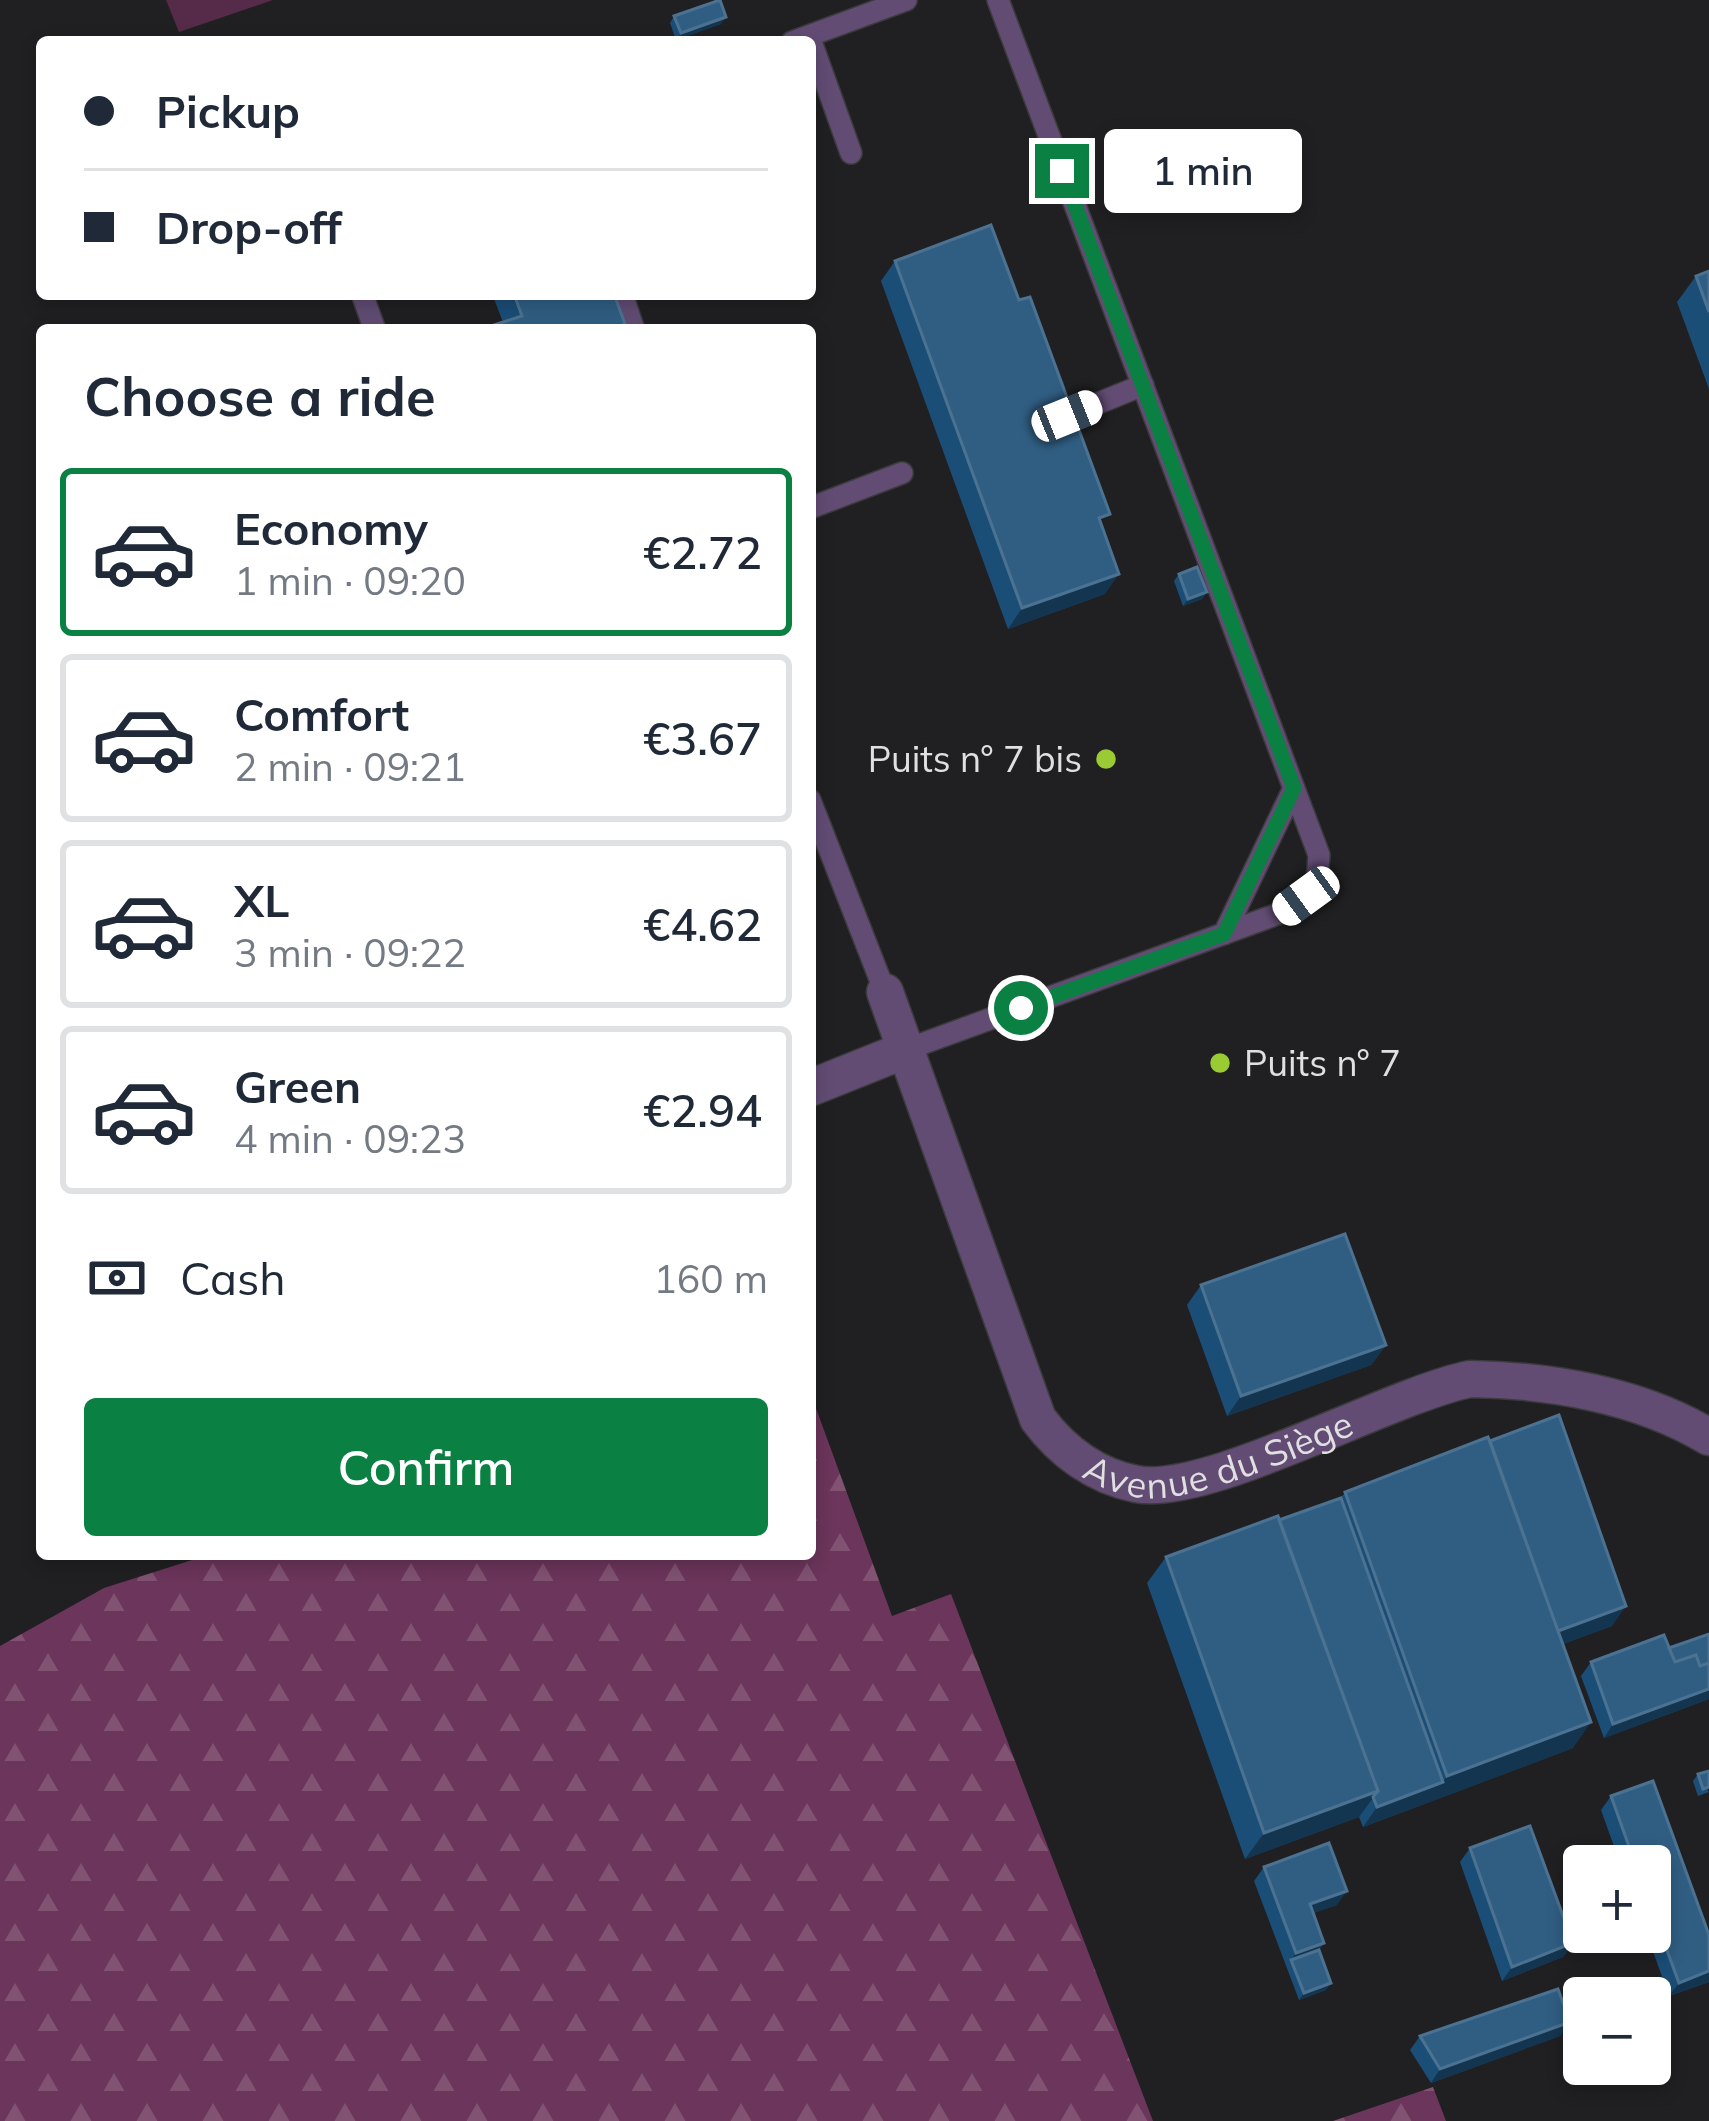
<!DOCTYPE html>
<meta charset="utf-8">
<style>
:root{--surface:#fff;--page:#f6f6f7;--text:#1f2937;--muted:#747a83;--line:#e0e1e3;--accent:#0b8043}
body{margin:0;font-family:Mulish,sans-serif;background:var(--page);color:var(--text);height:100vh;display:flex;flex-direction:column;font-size:45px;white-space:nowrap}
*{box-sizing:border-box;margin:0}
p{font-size:39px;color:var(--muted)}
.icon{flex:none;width:66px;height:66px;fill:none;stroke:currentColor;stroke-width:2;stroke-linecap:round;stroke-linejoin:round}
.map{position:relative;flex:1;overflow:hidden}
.sheet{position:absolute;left:36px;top:324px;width:780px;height:1236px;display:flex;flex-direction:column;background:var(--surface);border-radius:12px;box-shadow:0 6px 18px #0003}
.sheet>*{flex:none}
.hud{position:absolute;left:36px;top:36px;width:780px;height:264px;border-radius:12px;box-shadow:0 6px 18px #0003;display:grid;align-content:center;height:264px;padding:0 48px;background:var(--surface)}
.controls{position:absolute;left:1563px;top:1845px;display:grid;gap:24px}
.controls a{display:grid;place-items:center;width:108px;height:108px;border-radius:12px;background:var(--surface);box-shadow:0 6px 18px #0003;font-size:60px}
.end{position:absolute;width:54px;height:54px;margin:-27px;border:15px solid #0b8043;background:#fff;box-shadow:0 0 0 6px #fff}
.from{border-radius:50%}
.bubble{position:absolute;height:84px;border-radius:12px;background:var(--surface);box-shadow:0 6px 18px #0003;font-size:39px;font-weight:600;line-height:84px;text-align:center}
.car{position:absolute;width:36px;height:72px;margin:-36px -18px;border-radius:15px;box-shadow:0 0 9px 3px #0007;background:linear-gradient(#fff 24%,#345 0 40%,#fff 0 76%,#345 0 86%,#fff 0)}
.hud b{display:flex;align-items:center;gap:42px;height:114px;font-size:45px}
.hud b+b{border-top:3px solid var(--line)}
.hud i{width:30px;height:30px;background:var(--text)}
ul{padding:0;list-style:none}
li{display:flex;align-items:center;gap:36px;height:168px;margin:0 24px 18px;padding:0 24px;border:6px solid var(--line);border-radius:12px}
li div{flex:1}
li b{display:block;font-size:45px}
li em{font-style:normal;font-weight:600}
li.active{border-color:var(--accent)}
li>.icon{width:108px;height:108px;stroke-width:1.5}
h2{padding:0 48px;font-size:54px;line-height:144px}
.pay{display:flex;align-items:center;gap:30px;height:132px;padding:0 48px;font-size:45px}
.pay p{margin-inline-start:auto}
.cta{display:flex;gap:24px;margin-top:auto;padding:24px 48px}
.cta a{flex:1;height:138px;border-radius:12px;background:var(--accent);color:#fff;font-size:48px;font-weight:600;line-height:138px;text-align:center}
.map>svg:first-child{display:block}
</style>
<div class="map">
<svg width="1709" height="2121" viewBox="0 0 1709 2121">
<defs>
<pattern id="forest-firs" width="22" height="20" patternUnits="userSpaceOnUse" patternTransform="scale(3)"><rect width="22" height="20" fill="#6c355b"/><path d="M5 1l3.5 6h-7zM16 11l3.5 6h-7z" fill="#815272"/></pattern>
</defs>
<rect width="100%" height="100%" fill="#202022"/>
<!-- grass -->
<path fill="#562b49" d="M 166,0 L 273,0 L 179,32 Z"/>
<!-- forest -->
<path fill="url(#forest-firs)" d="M 810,1392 L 892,1616 L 951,1594 L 1153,2121 L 0,2121 L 0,1646 L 104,1588 L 211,1554 L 810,1554 Z
M 1433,2087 L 1446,2121 L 1333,2121 Z"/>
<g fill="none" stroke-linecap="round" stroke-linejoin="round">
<!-- lane casing -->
<g stroke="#3b3b3d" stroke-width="24">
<path id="lane" d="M 809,36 L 851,153
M 792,42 L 906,0
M 362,294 L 375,330
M 622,294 L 634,330
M 1067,416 L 1143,385
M 810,508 L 902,473
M 810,800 L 885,992
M 1224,934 L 1294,788
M 905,1050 L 1286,911 L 1317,881 L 1319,855 L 998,0"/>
</g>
<!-- street casing -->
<g stroke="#3b3b3d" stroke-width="39">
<g id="street">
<path id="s1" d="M 885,992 L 1038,1419 C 1062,1451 1095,1476 1136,1484 C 1207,1498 1387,1396 1470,1379 C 1550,1380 1639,1395 1709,1437"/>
<path d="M 810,1088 L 905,1050"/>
</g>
</g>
<!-- lane -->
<use href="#lane" stroke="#624c74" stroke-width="21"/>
<!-- street -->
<use href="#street" stroke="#624c74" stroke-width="36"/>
</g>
<!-- wall -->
<path fill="#1b4e77" d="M 674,16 L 721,24 L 676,40 L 670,23 Z
M 895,261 L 1102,526 L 1105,594 L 1008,629 L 881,281 Z
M 1709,271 L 1709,389 L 1677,302 L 1696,276 Z
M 492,294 L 614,294 L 621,330 L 491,330 L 494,325 L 503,322 Z
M 1179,574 L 1207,592 L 1202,599 L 1183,606 L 1174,581 Z
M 1201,1285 L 1386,1345 L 1371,1365 L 1227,1416 L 1187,1305 Z
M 1345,1492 L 1612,1626 L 1563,1644 L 1573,1748 L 1363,1827 L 1359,1817 L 1245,1859 L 1147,1583 L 1166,1557 L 1341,1498 Z
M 1709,1634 L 1709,1699 L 1604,1738 L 1581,1676 L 1591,1662 L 1669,1648 Z
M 1698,1774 L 1709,1792 L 1698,1796 L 1693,1781 Z
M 1611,1796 L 1709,1935 L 1709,1982 L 1669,1996 L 1646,1932 L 1650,1932 L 1650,1866 L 1621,1866 L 1601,1810 Z
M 1470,1848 L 1573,1943 L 1563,1957 L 1502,1981 L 1460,1862 Z
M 1264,1867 L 1337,1905 L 1313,1913 L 1324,1943 L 1319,1950 L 1326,1990 L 1299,2000 L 1254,1881 Z
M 1570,2022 L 1560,2036 L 1431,2083 L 1410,2050 L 1420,2036 Z"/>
<!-- shaded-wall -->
<path fill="#143550" d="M 726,17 L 721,24 L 676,40 L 681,33 Z
M 1119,574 L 1105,594 L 1008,629 L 1022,608 Z
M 1207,592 L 1202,599 L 1183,606 L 1188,599 Z
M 1386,1345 L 1371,1365 L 1227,1416 L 1241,1396 Z
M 1626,1606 L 1612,1626 L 1539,1653 L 1553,1633 Z
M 1709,1689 L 1709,1699 L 1604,1738 L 1613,1724 Z
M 1591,1722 L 1573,1748 L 1363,1827 L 1377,1807 L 1443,1782 L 1447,1776 Z
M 1378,1791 L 1359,1817 L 1245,1859 L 1264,1833 Z
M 1347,1891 L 1337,1905 L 1300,1918 L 1310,1904 Z
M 1324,1943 L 1314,1957 L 1291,1960 L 1296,1953 Z
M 1573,1943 L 1563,1957 L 1502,1981 L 1512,1967 Z
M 1709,1971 L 1709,1982 L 1669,1996 L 1679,1983 Z
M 1331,1983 L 1326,1990 L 1299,2000 L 1304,1993 Z
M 1570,2022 L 1560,2036 L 1431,2083 L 1440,2069 Z"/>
<!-- building -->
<path fill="#305e83" stroke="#4c7292" stroke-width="3" d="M 720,0 L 726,17 L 681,33 L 674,16 Z
M 991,225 L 1019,300 L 1030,297 L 1110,514 L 1099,518 L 1119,574 L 1022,608 L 895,261 Z
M 1709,271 L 1709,312 L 1696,276 Z
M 514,294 L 614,294 L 625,324 L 611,330 L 496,330 L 494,325 L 522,316 Z
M 1197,567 L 1207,592 L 1188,599 L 1179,574 Z
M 1345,1234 L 1386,1345 L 1241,1396 L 1201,1285 Z
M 1559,1415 L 1626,1606 L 1558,1631 L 1490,1441 Z
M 1488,1437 L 1591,1722 L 1447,1776 L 1345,1492 Z
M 1341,1498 L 1443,1782 L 1377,1807 L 1373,1797 L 1378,1791 L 1279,1520 Z
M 1278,1516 L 1378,1791 L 1264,1833 L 1166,1557 Z
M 1709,1634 L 1709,1663 L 1700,1666 L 1696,1655 L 1675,1662 L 1669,1648 Z
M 1664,1635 L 1675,1662 L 1696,1655 L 1700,1666 L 1709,1663 L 1709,1689 L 1613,1724 L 1591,1662 Z
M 1709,1771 L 1709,1787 L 1703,1789 L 1698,1774 Z
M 1653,1781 L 1709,1935 L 1709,1971 L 1679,1983 L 1650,1904 L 1650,1866 L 1636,1866 L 1611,1796 Z
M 1530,1826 L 1573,1943 L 1512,1967 L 1470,1848 Z
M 1329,1843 L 1347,1891 L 1310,1904 L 1324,1943 L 1296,1953 L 1264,1867 Z
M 1319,1950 L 1331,1983 L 1304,1993 L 1291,1960 Z
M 1558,1989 L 1570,2022 L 1440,2069 L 1420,2036 Z"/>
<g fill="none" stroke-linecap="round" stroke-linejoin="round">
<!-- route -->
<path stroke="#0b8043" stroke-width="15" d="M 1021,1008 L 1224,934 L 1294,788 L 1062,171"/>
</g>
<!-- markers -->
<g fill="#9bcb33" stroke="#202022" stroke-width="4.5">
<circle cx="1106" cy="759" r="12"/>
<circle cx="1220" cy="1063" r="12"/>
</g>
<g text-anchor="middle" stroke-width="10" stroke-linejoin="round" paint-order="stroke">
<!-- poi labels -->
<g font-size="36" fill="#e0e0e2" stroke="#202022" text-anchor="end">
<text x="1082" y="772">Puits n° 7 bis</text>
<text x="1244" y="1076" text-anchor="start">Puits n° 7</text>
</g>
<!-- street labels -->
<g font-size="36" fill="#e0e0e2" stroke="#202022">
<text dy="13" stroke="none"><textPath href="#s1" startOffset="660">Avenue du Siège</textPath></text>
</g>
</g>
</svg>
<div class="controls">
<a>+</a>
<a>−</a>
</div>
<i class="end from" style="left:1021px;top:1008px"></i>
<i class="end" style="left:1062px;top:171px"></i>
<div class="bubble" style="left:1104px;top:129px;width:198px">1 min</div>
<i class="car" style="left:1067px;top:416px;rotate:68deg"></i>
<i class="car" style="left:1306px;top:896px;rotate:234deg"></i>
<div class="hud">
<b><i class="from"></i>Pickup</b>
<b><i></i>Drop-off</b>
</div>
<section class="sheet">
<h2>Choose a ride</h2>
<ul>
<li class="active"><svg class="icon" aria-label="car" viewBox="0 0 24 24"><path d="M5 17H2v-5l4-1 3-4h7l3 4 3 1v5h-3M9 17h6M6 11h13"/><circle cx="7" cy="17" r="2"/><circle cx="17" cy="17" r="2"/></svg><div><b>Economy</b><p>1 min · 09:20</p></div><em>€2.72</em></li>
<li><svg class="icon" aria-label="car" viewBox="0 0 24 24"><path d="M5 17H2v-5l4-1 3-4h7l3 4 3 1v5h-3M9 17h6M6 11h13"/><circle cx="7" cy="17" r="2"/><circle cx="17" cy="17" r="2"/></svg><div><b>Comfort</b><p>2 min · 09:21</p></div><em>€3.67</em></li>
<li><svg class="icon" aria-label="car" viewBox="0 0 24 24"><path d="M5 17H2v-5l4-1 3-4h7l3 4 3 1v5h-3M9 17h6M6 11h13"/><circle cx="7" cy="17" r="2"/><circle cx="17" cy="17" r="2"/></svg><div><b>XL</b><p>3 min · 09:22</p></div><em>€4.62</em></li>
<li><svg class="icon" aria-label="car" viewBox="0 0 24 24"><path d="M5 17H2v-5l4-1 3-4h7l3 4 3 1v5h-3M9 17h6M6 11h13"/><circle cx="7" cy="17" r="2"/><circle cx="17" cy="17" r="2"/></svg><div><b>Green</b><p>4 min · 09:23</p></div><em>€2.94</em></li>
</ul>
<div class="pay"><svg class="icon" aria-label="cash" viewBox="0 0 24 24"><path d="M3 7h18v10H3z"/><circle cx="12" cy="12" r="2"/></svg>Cash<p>160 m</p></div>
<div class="cta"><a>Confirm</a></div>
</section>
</div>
